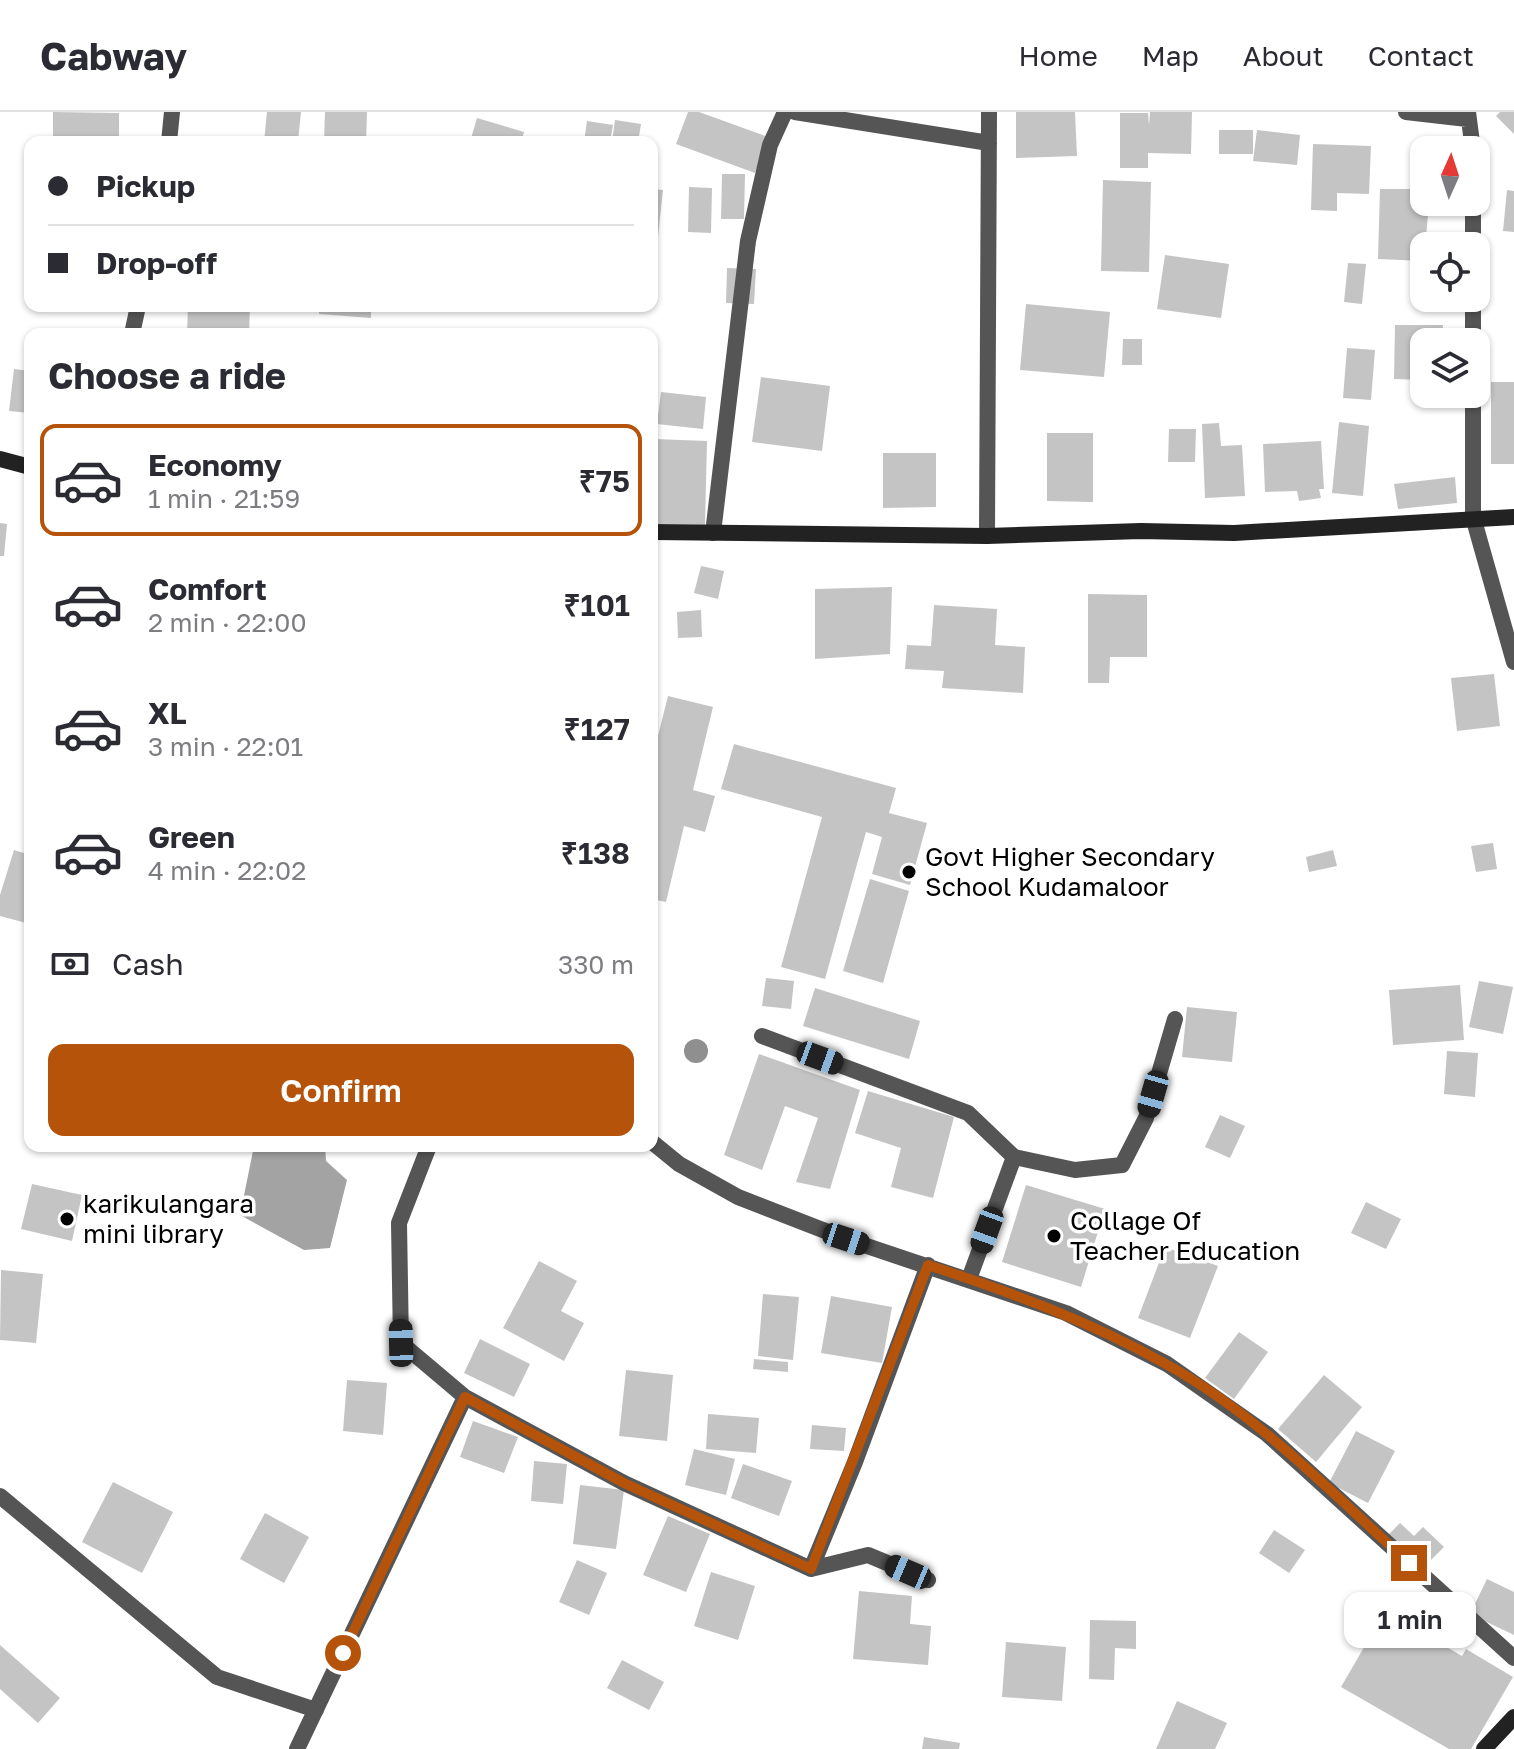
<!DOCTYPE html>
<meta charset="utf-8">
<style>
:root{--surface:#fff;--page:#f2f2f3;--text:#2b2b33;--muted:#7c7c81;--line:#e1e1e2;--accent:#b45309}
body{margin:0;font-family:"Golos Text",sans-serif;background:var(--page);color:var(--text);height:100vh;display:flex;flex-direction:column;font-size:30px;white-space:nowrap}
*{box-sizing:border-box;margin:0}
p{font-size:26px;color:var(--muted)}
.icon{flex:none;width:44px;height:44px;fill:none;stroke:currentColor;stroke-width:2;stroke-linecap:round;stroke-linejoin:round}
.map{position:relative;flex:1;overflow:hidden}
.side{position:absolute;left:24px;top:216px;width:634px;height:824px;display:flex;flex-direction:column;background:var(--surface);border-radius:16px;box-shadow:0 2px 6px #0004}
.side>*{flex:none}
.guide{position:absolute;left:24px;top:24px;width:634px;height:176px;border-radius:16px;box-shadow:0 2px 6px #0004;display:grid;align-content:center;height:176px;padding:0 24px;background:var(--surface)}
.needle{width:52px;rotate:3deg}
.buttons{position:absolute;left:1410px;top:24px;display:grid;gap:16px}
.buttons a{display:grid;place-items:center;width:80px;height:80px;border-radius:16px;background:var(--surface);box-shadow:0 2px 6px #0004;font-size:40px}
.end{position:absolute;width:36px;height:36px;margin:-18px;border:10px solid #b45309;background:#fff;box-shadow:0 0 0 4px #fff}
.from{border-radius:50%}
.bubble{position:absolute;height:56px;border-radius:16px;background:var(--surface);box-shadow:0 2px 6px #0004;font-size:26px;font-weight:600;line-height:56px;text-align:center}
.car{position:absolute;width:24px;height:48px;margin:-24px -12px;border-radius:10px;box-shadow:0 0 6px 2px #0007;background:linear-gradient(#222 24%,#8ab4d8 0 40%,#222 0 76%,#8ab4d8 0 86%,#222 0)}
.guide b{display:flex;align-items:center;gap:28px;height:76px;font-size:30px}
.guide b+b{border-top:2px solid var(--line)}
.guide i{width:20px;height:20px;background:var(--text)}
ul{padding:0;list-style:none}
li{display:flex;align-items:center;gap:24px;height:112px;margin:0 16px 12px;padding:0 8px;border:4px solid transparent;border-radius:16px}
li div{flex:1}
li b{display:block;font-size:30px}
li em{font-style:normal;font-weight:600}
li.current{border-color:var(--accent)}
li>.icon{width:72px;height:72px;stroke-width:1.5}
h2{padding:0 24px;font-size:36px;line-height:96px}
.pay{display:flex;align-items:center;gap:20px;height:88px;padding:0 24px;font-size:30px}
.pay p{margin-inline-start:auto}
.action{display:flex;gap:16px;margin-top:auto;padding:16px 24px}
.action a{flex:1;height:92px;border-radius:16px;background:var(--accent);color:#fff;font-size:32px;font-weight:600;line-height:92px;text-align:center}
header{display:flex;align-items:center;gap:48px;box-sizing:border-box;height:112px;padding:0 40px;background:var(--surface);border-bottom:2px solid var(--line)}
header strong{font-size:38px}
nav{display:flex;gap:44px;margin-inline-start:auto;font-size:28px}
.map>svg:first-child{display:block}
</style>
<header>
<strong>Cabway</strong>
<nav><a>Home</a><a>Map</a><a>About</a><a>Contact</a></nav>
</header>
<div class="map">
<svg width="1514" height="1637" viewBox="0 0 1514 1637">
<rect width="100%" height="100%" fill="#fff"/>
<!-- water -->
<path fill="#a3a3a3" d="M 254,1034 L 325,1034 L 326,1049 L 347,1068 L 330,1136 L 304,1138 L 240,1103 Z"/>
<!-- building -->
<path fill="#c4c4c4" d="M 53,0 L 119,1 L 119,30 L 53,30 Z
M 267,0 L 301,0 L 298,30 L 264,30 Z
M 325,0 L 367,0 L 366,30 L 324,30 Z
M 688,0 L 699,0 L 768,25 L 755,61 L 676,32 Z
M 1016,0 L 1075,0 L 1077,44 L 1016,46 Z
M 1150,0 L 1192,0 L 1191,42 L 1148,41 L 1148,56 L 1120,56 L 1120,1 L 1148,1 L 1149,13 Z
M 1500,0 L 1514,0 L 1514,22 L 1496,4 Z
M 477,6 L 524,20 L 521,30 L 470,30 Z
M 615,8 L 641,12 L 638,30 L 612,30 Z
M 587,9 L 613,13 L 610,30 L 584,30 Z
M 1219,18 L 1253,18 L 1253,42 L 1219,42 Z
M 1257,18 L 1300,23 L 1297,53 L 1253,49 Z
M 203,26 L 260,27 L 259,30 L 203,30 Z
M 1313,32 L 1371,34 L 1369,82 L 1337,81 L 1337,99 L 1311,98 Z
M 722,62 L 745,62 L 744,107 L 721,107 Z
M 1103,68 L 1151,70 L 1149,160 L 1101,159 Z
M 689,75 L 712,76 L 711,121 L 688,120 Z
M 652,77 L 663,78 L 657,134 L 652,134 Z
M 1380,77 L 1424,77 L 1424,90 L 1429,90 L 1424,149 L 1378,147 Z
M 1507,78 L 1514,79 L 1514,120 L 1503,119 Z
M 1165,143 L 1229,152 L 1221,206 L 1157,197 Z
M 1348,151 L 1366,152 L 1362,192 L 1344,190 Z
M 727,156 L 756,157 L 754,192 L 726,191 Z
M 1026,192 L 1110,200 L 1104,265 L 1020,258 Z
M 188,194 L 250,194 L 249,222 L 187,222 Z
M 319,194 L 371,194 L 371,206 L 319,202 Z
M 1395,213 L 1443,213 L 1442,230 L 1424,230 L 1424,268 L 1394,267 Z
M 1123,227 L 1142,227 L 1142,253 L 1122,253 Z
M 1347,236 L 1375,238 L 1371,288 L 1343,286 Z
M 14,257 L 30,259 L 30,301 L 9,299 Z
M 761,265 L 830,274 L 822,339 L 752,330 Z
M 1491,270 L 1514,270 L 1514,352 L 1491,352 Z
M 661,280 L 706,285 L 703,317 L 657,312 Z
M 1339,310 L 1369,314 L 1363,384 L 1332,381 Z
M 1219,311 L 1221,334 L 1242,333 L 1245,384 L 1205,386 L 1202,312 Z
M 1169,317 L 1196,317 L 1195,350 L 1168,350 Z
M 1047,321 L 1093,321 L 1093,390 L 1047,389 Z
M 655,327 L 707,329 L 705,413 L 652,412 Z
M 1321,329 L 1324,377 L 1319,377 L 1321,386 L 1299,389 L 1297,379 L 1265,380 L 1263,332 Z
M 883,341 L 936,341 L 936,395 L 883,396 Z
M 1455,365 L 1457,391 L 1398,397 L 1394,372 Z
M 0,411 L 7,412 L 4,444 L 0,444 Z
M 701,454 L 724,459 L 718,487 L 694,481 Z
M 892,475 L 890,542 L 815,547 L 815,477 Z
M 1088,482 L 1147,483 L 1147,545 L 1110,545 L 1109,571 L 1088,571 Z
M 934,493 L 997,497 L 995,533 L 1025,535 L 1023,581 L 942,576 L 944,559 L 905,557 L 907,533 L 931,534 Z
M 701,498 L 702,525 L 678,526 L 677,500 Z
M 1494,562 L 1500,614 L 1457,619 L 1451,566 Z
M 668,584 L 713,595 L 693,678 L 715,684 L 705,720 L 684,714 L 666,790 L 652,787 L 652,648 Z
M 734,632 L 896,676 L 889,701 L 927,711 L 910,773 L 872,762 L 882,725 L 866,720 L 825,867 L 781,855 L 822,705 L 721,677 Z
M 1493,731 L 1497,757 L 1476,760 L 1471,734 Z
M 14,738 L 30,743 L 30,812 L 0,804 L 0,783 Z
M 1333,738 L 1337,754 L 1309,760 L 1306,745 Z
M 870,767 L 909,779 L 883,871 L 843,859 Z
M 766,866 L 794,869 L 791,897 L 762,894 Z
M 1479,869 L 1513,875 L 1503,922 L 1469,915 Z
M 1460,873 L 1464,928 L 1393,933 L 1389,878 Z
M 815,876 L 920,909 L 909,947 L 803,914 Z
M 1187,895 L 1237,900 L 1232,950 L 1182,945 Z
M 1447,939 L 1478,941 L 1475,985 L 1444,982 Z
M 759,942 L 860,978 L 830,1077 L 796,1070 L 818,1006 L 785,994 L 762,1058 L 724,1043 Z
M 868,979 L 954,1005 L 933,1086 L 891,1075 L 901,1036 L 855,1021 Z
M 1220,1003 L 1245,1014 L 1230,1046 L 1205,1035 Z
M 202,1034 L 246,1034 L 245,1039 Z
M 32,1072 L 82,1083 L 72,1129 L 21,1117 Z
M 1026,1073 L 1105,1097 L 1081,1175 L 1002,1150 Z
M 1366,1090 L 1401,1107 L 1386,1137 L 1351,1121 Z
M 1165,1135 L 1218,1154 L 1190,1226 L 1138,1206 Z
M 539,1149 L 577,1169 L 561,1199 L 584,1211 L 564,1249 L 503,1216 Z
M 1,1158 L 43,1162 L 36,1231 L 0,1228 Z
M 763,1182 L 799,1185 L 793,1248 L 758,1244 Z
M 831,1184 L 892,1195 L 882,1251 L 821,1241 Z
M 1239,1220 L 1268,1240 L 1234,1287 L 1205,1266 Z
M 480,1227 L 530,1252 L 514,1285 L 464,1261 Z
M 754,1247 L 788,1250 L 788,1260 L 753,1257 Z
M 626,1258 L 673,1263 L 667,1329 L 619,1324 Z
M 1324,1263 L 1362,1295 L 1316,1350 L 1278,1317 Z
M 347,1268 L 387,1271 L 383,1323 L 343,1319 Z
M 708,1302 L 759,1306 L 756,1341 L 706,1337 Z
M 473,1309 L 518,1325 L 504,1361 L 460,1345 Z
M 812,1313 L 846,1316 L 844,1339 L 810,1337 Z
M 1356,1319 L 1395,1339 L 1368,1391 L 1329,1371 Z
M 694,1337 L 735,1347 L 726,1383 L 685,1373 Z
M 534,1349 L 567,1352 L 563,1392 L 531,1389 Z
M 743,1352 L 792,1369 L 779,1404 L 731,1386 Z
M 113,1370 L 173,1400 L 142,1461 L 82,1430 Z
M 580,1373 L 624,1378 L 616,1437 L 573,1432 Z
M 265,1401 L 309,1425 L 284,1471 L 240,1447 Z
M 668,1404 L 710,1422 L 686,1480 L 643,1463 Z
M 1400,1411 L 1414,1424 L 1423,1415 L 1444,1435 L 1423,1456 L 1388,1423 Z
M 1274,1418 L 1305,1438 L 1289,1461 L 1259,1441 Z
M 577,1448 L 607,1461 L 589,1503 L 559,1490 Z
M 711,1460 L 755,1474 L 738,1528 L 694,1514 Z
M 1487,1467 L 1514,1480 L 1514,1523 L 1470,1502 Z
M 859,1479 L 912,1484 L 910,1512 L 931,1514 L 928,1553 L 853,1547 Z
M 1385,1499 L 1462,1544 L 1466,1537 L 1513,1565 L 1471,1637 L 1449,1637 L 1341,1575 Z
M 1090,1508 L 1136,1509 L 1136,1537 L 1115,1536 L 1114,1568 L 1089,1567 Z
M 1006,1530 L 1066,1535 L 1062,1589 L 1002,1585 Z
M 0,1533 L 60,1586 L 38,1611 L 0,1577 Z
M 622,1548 L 664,1570 L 649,1598 L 607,1576 Z
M 1177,1589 L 1227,1611 L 1215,1637 L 1156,1637 Z
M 924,1625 L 960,1631 L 959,1637 L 922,1637 Z"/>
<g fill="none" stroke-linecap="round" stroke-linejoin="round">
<!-- street -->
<path stroke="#555" stroke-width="16" d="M 795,0 L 989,31
M 1406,0 L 1467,7
M 1468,0 L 1473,38
M 169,30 L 172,0
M 1473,134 L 1473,90
M 132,222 L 138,194
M 1473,230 L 1473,186
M 1473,282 L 1473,405 L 1514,550
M 713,421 L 748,129 L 770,33 L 785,0
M 987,424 L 989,0
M 762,924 L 968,1001 L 1014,1045 L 969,1167
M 652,1030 L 679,1052 L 738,1085 L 846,1127 L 1066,1201 L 1167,1252 L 1267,1322 L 1514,1546
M 429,1034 L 399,1111 L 401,1231 L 465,1285 L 624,1371 L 811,1457
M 1014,1045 L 1075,1058 L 1122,1053 L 1146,1006 L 1175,907
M 0,1384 L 217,1565 L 316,1598
M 928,1468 L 868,1443 L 811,1457 L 855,1350 L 928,1153
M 297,1637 L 465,1285"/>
<!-- secondary -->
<path stroke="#222" stroke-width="16" d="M 0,347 L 30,355
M 652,420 L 987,424 L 1141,419 L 1234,421 L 1514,405
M 1484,1637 L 1514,1605"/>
</g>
<!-- trees -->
<circle fill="#8f8f8f" cx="696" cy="939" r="12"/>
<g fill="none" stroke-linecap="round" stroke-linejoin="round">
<!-- route -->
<path stroke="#b45309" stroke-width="10" d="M 343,1541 L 465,1285 L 624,1371 L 811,1457 L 928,1153 C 1010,1180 1089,1209 1164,1251 C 1256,1301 1332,1381 1409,1451"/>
</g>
<!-- markers -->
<g fill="#000" stroke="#fff" stroke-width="3">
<circle cx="909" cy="760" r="8"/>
<circle cx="67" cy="1107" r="8"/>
<circle cx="1054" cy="1124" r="8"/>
</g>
<g text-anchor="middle" stroke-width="7" stroke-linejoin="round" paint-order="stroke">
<!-- poi labels -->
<g font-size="26" fill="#000" stroke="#fff" text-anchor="start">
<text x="925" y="754">Govt Higher Secondary<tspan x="925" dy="30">School Kudamaloor</tspan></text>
<text x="83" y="1101">karikulangara<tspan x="83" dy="30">mini library</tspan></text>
<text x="1070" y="1118">Collage Of<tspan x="1070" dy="30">Teacher Education</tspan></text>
</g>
</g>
</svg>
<div class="buttons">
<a><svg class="needle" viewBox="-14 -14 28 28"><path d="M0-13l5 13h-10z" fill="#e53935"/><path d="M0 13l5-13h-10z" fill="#7c7c81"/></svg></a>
<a><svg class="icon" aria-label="locate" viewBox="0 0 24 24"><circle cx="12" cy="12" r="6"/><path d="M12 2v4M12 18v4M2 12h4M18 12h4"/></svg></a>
<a><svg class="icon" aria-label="layers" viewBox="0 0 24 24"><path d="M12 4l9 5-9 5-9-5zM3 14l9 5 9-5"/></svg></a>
</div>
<i class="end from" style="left:343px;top:1541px"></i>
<i class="end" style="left:1409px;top:1451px"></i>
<div class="bubble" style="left:1344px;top:1480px;width:132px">1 min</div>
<i class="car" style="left:820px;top:946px;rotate:110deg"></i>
<i class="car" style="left:1153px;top:982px;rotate:196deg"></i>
<i class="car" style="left:987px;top:1118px;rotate:200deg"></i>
<i class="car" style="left:846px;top:1127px;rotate:108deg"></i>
<i class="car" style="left:401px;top:1231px;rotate:359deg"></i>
<i class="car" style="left:908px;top:1460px;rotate:293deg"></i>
<div class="guide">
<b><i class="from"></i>Pickup</b>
<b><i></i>Drop-off</b>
</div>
<section class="side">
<h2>Choose a ride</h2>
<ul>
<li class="current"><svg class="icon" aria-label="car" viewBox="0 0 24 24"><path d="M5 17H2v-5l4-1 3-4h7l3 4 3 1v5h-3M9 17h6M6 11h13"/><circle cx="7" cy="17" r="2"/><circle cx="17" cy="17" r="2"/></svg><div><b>Economy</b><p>1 min · 21:59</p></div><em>₹75</em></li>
<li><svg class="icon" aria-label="car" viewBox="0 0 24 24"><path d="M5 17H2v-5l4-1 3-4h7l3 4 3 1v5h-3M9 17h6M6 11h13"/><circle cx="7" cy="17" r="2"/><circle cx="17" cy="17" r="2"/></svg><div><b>Comfort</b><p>2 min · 22:00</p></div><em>₹101</em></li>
<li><svg class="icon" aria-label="car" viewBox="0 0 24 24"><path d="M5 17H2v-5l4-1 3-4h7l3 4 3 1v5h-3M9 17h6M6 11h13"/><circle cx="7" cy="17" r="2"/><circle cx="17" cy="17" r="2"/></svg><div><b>XL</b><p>3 min · 22:01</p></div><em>₹127</em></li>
<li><svg class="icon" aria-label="car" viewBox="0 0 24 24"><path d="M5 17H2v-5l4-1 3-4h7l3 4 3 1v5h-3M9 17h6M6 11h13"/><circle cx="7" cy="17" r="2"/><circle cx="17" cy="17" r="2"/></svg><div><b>Green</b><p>4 min · 22:02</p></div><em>₹138</em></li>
</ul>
<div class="pay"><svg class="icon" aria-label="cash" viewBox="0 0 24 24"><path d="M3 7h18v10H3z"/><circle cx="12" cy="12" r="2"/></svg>Cash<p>330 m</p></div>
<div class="action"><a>Confirm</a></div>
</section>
</div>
